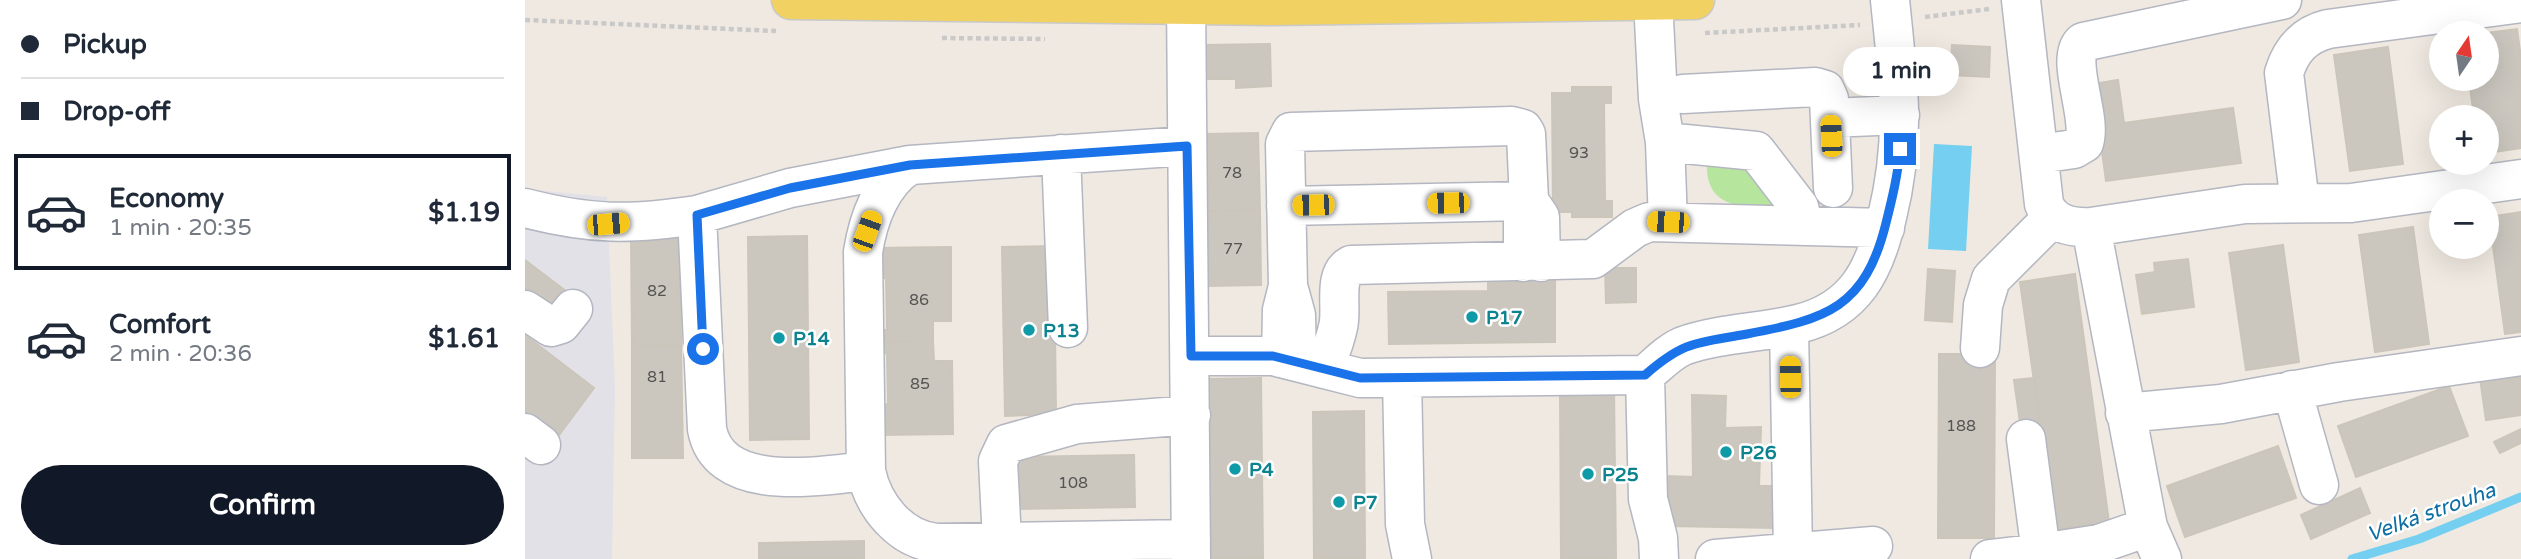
<!DOCTYPE html>
<meta charset="utf-8">
<style>
:root{--surface:#fff;--page:#f6f6f7;--text:#1f2937;--muted:#747a83;--line:#e0e1e3;--accent:#111827}
body{margin:0;font-family:"Varela Round",sans-serif;background:var(--page);color:var(--text);height:100vh;display:flex;flex-direction:column;font-size:26px;white-space:nowrap}
*{box-sizing:border-box;margin:0}
p{font-size:23px;color:var(--muted)}
.icon{flex:none;width:38px;height:38px;fill:none;stroke:currentColor;stroke-width:2;stroke-linecap:round;stroke-linejoin:round}
.map{position:relative;flex:1;overflow:hidden}
.details{display:flex;flex-direction:column;background:var(--surface);width:525px}
.details>*{flex:none}
.banner{display:grid;align-content:center;height:154px;padding:0 21px;background:var(--surface)}
.needle{width:46px;rotate:13deg}
.buttons{position:absolute;left:1904px;top:21px;display:grid;gap:14px}
.buttons a{display:grid;place-items:center;width:70px;height:70px;border-radius:50%;background:var(--surface);box-shadow:0 7px 28px #0002;font-size:35px}
.end{position:absolute;width:32px;height:32px;margin:-16px;border:9px solid #1a73e8;background:#fff;box-shadow:0 0 0 4px #fff}
.from{border-radius:50%}
.bubble{position:absolute;height:49px;border-radius:24px;background:var(--surface);box-shadow:0 7px 28px #0002;font-size:23px;font-weight:700;line-height:49px;text-align:center}
.car{position:absolute;width:21px;height:42px;margin:-21px -10px;border-radius:9px;box-shadow:0 0 5px 2px #0007;background:linear-gradient(#f5c518 24%,#345 0 40%,#f5c518 0 76%,#345 0 86%,#f5c518 0)}
.banner b{display:flex;align-items:center;gap:24px;height:66px;font-size:26px}
.banner b+b{border-top:2px solid var(--line)}
.banner i{width:18px;height:18px;background:var(--text)}
ul{padding:0;list-style:none}
li{display:flex;align-items:center;gap:21px;height:116px;margin:0 14px 10px;padding:0 7px;border:4px solid transparent;border-radius:0px}
li div{flex:1}
li b{display:block;font-size:26px}
li em{font-style:normal;font-weight:700}
li.active{border-color:var(--accent)}
li>.icon{width:63px;height:63px;stroke-width:1.5}
.action{display:flex;gap:14px;margin-top:auto;padding:14px 21px}
.action a{flex:1;height:80px;border-radius:42px;background:var(--accent);color:#fff;font-size:28px;font-weight:700;line-height:80px;text-align:center}
main{display:flex;flex:1;min-height:0}
.map>svg:first-child{display:block}
</style>
<main>
<section class="details">
<div class="banner">
<b><i class="from"></i>Pickup</b>
<b><i></i>Drop-off</b>
</div>
<ul>
<li class="active"><svg class="icon" aria-label="car" viewBox="0 0 24 24"><path d="M5 17H2v-5l4-1 3-4h7l3 4 3 1v5h-3M9 17h6M6 11h13"/><circle cx="7" cy="17" r="2"/><circle cx="17" cy="17" r="2"/></svg><div><b>Economy</b><p>1 min · 20:35</p></div><em>$1.19</em></li>
<li><svg class="icon" aria-label="car" viewBox="0 0 24 24"><path d="M5 17H2v-5l4-1 3-4h7l3 4 3 1v5h-3M9 17h6M6 11h13"/><circle cx="7" cy="17" r="2"/><circle cx="17" cy="17" r="2"/></svg><div><b>Comfort</b><p>2 min · 20:36</p></div><em>$1.61</em></li>
</ul>
<div class="action"><a>Confirm</a></div>
</section>
<div class="map">
<svg width="1996" height="559" viewBox="0 0 1996 559">
<rect width="100%" height="100%" fill="#efe9e1"/>
<!-- industrial -->
<path fill="#e3e1e8" d="M 0,189 L 82,197 L 90,387 L 87,559 L 0,559 Z"/>
<!-- green -->
<path fill="#b6e59e" d="M 1182,161 C 1229,170 1226,168 1256,206 C 1219,208 1179,210 1182,161 Z"/>
<!-- water -->
<path fill="#75cff0" d="M 1409,144 L 1447,146 L 1441,251 L 1403,249 Z"/>
<g fill="none" stroke-linecap="round" stroke-linejoin="round">
<!-- stream -->
<path stroke="#75cff0" stroke-width="9" d="M 1827,559 L 1894,539 L 1996,497"/>
</g>
<!-- building -->
<path fill="#cbc7bf" stroke="#cbc5ba" stroke-width="2" d="M 1992,29 L 1996,58 L 1996,148 L 1962,153 L 1962,117 L 1949,117 L 1944,79 L 1962,79 L 1962,33 Z
M 745,44 L 746,86 L 711,88 L 711,79 L 681,79 L 680,45 Z
M 1427,45 L 1465,47 L 1464,77 L 1425,75 Z
M 1863,47 L 1878,164 L 1825,171 L 1809,55 Z
M 1593,80 L 1599,123 L 1708,108 L 1716,163 L 1581,181 L 1568,84 Z
M 1047,87 L 1086,87 L 1086,103 L 1079,103 L 1080,201 L 1087,201 L 1087,217 L 1047,217 L 1047,212 L 1028,212 L 1027,93 L 1047,93 Z
M 733,133 L 735,210 L 681,211 L 680,134 Z
M 735,210 L 736,285 L 682,286 L 681,211 Z
M 1996,212 L 1996,332 L 1980,334 L 1964,217 Z
M 1888,227 L 1904,344 L 1850,352 L 1834,235 Z
M 155,233 L 156,345 L 107,346 L 106,234 Z
M 282,236 L 284,439 L 225,440 L 223,237 Z
M 1758,245 L 1774,362 L 1721,370 L 1704,253 Z
M 529,246 L 531,414 L 480,416 L 477,247 Z
M 426,247 L 426,321 L 408,321 L 408,341 L 350,342 L 350,330 L 362,330 L 361,278 L 349,278 L 349,248 Z
M 1663,259 L 1669,307 L 1617,314 L 1611,275 L 1630,272 L 1629,263 Z
M 0,260 L 42,292 L 27,312 L 0,292 Z
M 1080,268 L 1111,268 L 1111,302 L 1081,303 Z
M 1403,269 L 1430,271 L 1427,322 L 1400,320 Z
M 1550,274 L 1584,522 L 1530,530 L 1495,282 Z
M 963,277 L 1030,277 L 1030,342 L 864,344 L 863,292 L 963,291 Z
M 0,335 L 69,388 L 31,439 L 0,415 Z
M 408,341 L 409,361 L 427,361 L 428,434 L 352,435 L 351,405 L 363,404 L 362,353 L 350,354 L 350,342 Z
M 156,345 L 158,458 L 107,458 L 107,346 Z
M 1414,354 L 1470,354 L 1469,538 L 1413,538 Z
M 1996,372 L 1996,415 L 1961,420 L 1955,378 Z
M 736,378 L 738,559 L 684,559 L 682,379 Z
M 1509,378 L 1516,428 L 1496,430 L 1489,380 Z
M 1924,386 L 1943,436 L 1831,477 L 1813,426 Z
M 1035,389 L 1089,389 L 1091,559 L 1036,559 Z
M 1167,395 L 1201,396 L 1200,428 L 1236,427 L 1234,486 L 1252,486 L 1251,528 L 1142,526 L 1142,476 L 1168,477 Z
M 839,411 L 840,559 L 789,559 L 788,412 Z
M 1996,429 L 1996,443 L 1975,453 L 1969,442 Z
M 1753,446 L 1771,498 L 1660,537 L 1642,486 Z
M 609,455 L 610,507 L 486,509 L 485,457 Z
M 1835,488 L 1845,513 L 1786,539 L 1776,515 Z
M 339,541 L 339,559 L 234,559 L 234,543 Z"/>
<g fill="none" stroke-linecap="round" stroke-linejoin="round">
<!-- minor casing -->
<g stroke="#b4b7c1" stroke-width="41">
<path id="minor" d="M 661,0 L 666,559
M 1128,0 L 1133,99 L 1140,142
M 1496,0 L 1519,204 C 1527,224 1546,228 1566,227 L 1720,204 L 1826,203 L 1996,179
M 1158,94 L 1290,87 L 1300,90 L 1304,99 L 1308,188
M 1305,118 L 1375,115
M 536,154 L 543,328
M 1514,154 L 1549,149 L 1559,143 C 1568,117 1539,59 1558,42 L 1757,0
M 385,165 C 356,182 343,220 338,252 L 341,471 C 348,506 375,539 411,543 L 666,539
M 1775,203 L 1759,73 C 1766,50 1779,35 1803,29 L 1996,3
M 761,206 L 1004,201 L 1001,134 L 998,129 L 987,126 L 766,132 L 760,144 L 763,286
M 0,208 C 66,225 105,225 172,215
M 1143,222 L 1140,142 L 1231,151 L 1274,207 L 1279,226
M 998,262 L 998,217 L 1004,201 L 1015,217 L 1016,262
M 0,310 L 26,327 L 36,324 L 48,309
M 1264,326 L 1268,552
M 1455,348 L 1458,305 L 1466,279 L 1527,218
M 666,356 L 748,356 L 835,378 L 1120,375 C 1132,365 1144,352 1158,346 C 1194,333 1236,333 1273,324 C 1331,310 1350,269 1362,217 C 1382,136 1373,80 1365,0
M 756,358 L 757,310 L 763,286 L 771,315 L 772,361
M 799,369 C 804,356 810,342 813,327 C 818,309 807,275 826,265 L 1068,259 L 1110,228 L 1124,222 L 1360,228
M 1120,375 L 1123,499 L 1133,538 L 1134,559
M 877,378 L 880,524 L 887,559
M 1767,390 L 1794,485
M 1600,413 L 1696,404 L 1814,382 L 1996,356
M 0,433 L 16,445
M 1501,439 L 1516,553 L 1574,544 L 1623,527 L 1566,227
M 341,471 C 293,476 194,494 182,429 L 172,215 L 265,188 L 385,165 L 662,146
M 1623,527 L 1637,559
M 477,541 L 473,461 L 481,444 L 552,424 L 666,415
M 1190,559 L 1348,546
M 1465,559 L 1516,553"/>
</g>
<!-- major casing -->
<g stroke="#c9c9c9" stroke-width="41">
<path id="major" d="M 266,0 L 745,6 L 1170,0"/>
</g>
<!-- path -->
<path stroke="#c9c9c9" stroke-width="4.5" stroke-dasharray="5 3.5" stroke-linecap="butt" d="M 1400,17 L 1464,9
M 0,20 L 251,31
M 1180,33 L 1335,25
M 417,38 L 520,39"/>
<!-- minor -->
<use href="#minor" stroke="#fff" stroke-width="38"/>
<!-- major -->
<use href="#major" stroke="#f2d163" stroke-width="38"/>
</g>
<g fill="none" stroke-linecap="round" stroke-linejoin="round">
<!-- route -->
<path stroke="#1a73e8" stroke-width="9" d="M 178,349 L 172,215 L 265,188 L 385,165 L 662,146 L 666,356 L 748,356 L 835,378 L 1120,375 C 1160,340 1173,343 1222,334 C 1302,319 1340,308 1361,223 C 1367,199 1373,175 1375,149"/>
</g>
<!-- markers -->
<g fill="#0f9aa8" stroke="#fff" stroke-width="2.5">
<circle cx="947" cy="317" r="7"/>
<circle cx="504" cy="330" r="7"/>
<circle cx="254" cy="338" r="7"/>
<circle cx="1201" cy="452" r="7"/>
<circle cx="710" cy="469" r="7"/>
<circle cx="1063" cy="474" r="7"/>
<circle cx="814" cy="502" r="7"/>
</g>
<g text-anchor="middle" stroke-width="5" stroke-linejoin="round" paint-order="stroke">
<!-- number labels -->
<g font-size="16" fill="#555452">
<text x="1054" y="158">93</text>
<text x="707" y="178">78</text>
<text x="708" y="254">77</text>
<text x="132" y="296">82</text>
<text x="394" y="305">86</text>
<text x="132" y="382">81</text>
<text x="395" y="389">85</text>
<text x="1436" y="431">188</text>
<text x="548" y="488">108</text>
</g>
<!-- culture labels -->
<g font-size="19" font-weight="bold" fill="#0d838f" stroke="#fff" text-anchor="start">
<text x="961" y="324">P17</text>
<text x="518" y="337">P13</text>
<text x="268" y="345">P14</text>
<text x="1215" y="459">P26</text>
<text x="724" y="476">P4</text>
<text x="1077" y="481">P25</text>
<text x="828" y="509">P7</text>
</g>
<!-- water labels -->
<g font-size="21" font-style="italic" fill="#0d6fa3" stroke="#fff">
<text transform="translate(1906 512) rotate(-20)" y="7">Velká strouha</text>
</g>
</g>
</svg>
<div class="buttons">
<a><svg class="needle" viewBox="-14 -14 28 28"><path d="M0-13l5 13h-10z" fill="#e53935"/><path d="M0 13l5-13h-10z" fill="#747a83"/></svg></a>
<a>+</a>
<a>−</a>
</div>
<i class="end from" style="left:178px;top:349px"></i>
<i class="end" style="left:1375px;top:149px"></i>
<div class="bubble" style="left:1318px;top:47px;width:116px">1 min</div>
<i class="car" style="left:1306px;top:136px;rotate:357deg"></i>
<i class="car" style="left:923px;top:203px;rotate:269deg"></i>
<i class="car" style="left:788px;top:205px;rotate:269deg"></i>
<i class="car" style="left:1143px;top:222px;rotate:272deg"></i>
<i class="car" style="left:83px;top:224px;rotate:85deg"></i>
<i class="car" style="left:342px;top:231px;rotate:20deg"></i>
<i class="car" style="left:1265px;top:377px;rotate:359deg"></i>
</div>
</main>
